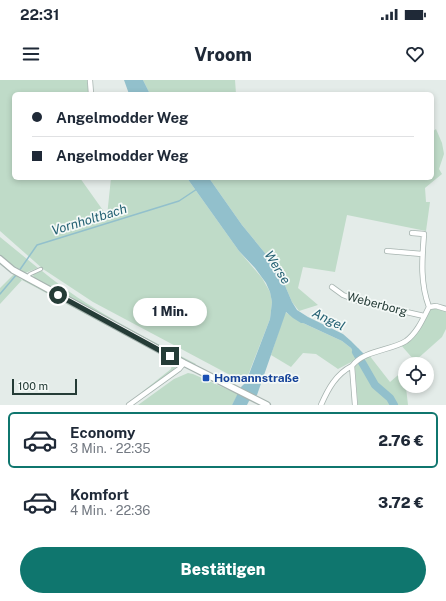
<!DOCTYPE html>
<html lang="de">
<meta charset="utf-8">
<style>
:root{--surface:#fff;--page:#f6f6f7;--text:#1f2937;--muted:#747a83;--line:#e0e1e3;--accent:#0f766e}
body{margin:0;font-family:"Public Sans",sans-serif;background:var(--page);color:var(--text);height:100vh;display:flex;flex-direction:column;font-size:15px;white-space:nowrap}
*{box-sizing:border-box;margin:0}
p{font-size:13px;color:var(--muted)}
.icon{flex:none;width:22px;height:22px;fill:none;stroke:currentColor;stroke-width:2;stroke-linecap:round;stroke-linejoin:round}
.map{position:relative;height:325px;overflow:hidden}
.side{display:flex;flex-direction:column;background:var(--surface);flex:1}
.side>*{flex:none}
.top-card{position:absolute;left:12px;top:12px;width:422px;height:88px;border-radius:6px;box-shadow:0 2px 6px #0003;display:grid;align-content:center;height:88px;padding:0 20px;background:var(--surface)}
.fabs{position:absolute;left:398px;top:277px;display:grid;gap:8px}
.fabs a{display:grid;place-items:center;width:36px;height:36px;border-radius:50%;background:var(--surface);box-shadow:0 2px 6px #0003;font-size:20px}
.scale{position:absolute;left:12px;bottom:10px;width:65px;box-sizing:border-box;padding-left:4px;border:2px solid #253c37;border-top:0;font-size:11px;line-height:14px;white-space:nowrap;color:#253c37;-webkit-text-stroke:3px #f4f9f7;paint-order:stroke}
.end{position:absolute;width:18px;height:18px;margin:-9px;border:5px solid #253c37;background:#fff;box-shadow:0 0 0 2px #fff}
.from{border-radius:50%}
.bubble{position:absolute;height:28px;border-radius:14px;background:var(--surface);box-shadow:0 2px 6px #0003;font-size:13px;font-weight:800;line-height:28px;text-align:center}
.top-card b{display:flex;align-items:center;gap:14px;height:38px;font-size:15px}
.top-card b+b{border-top:1px solid var(--line)}
.top-card i{width:10px;height:10px;background:var(--text)}
ul{padding:7px 0 0;list-style:none}
li{display:flex;align-items:center;gap:12px;height:56px;margin:0 8px 6px;padding:0 12px;border:2px solid transparent;border-radius:6px}
li div{flex:1}
li b{display:block;font-size:15px}
li em{font-style:normal;font-weight:800}
li.selected{border-color:var(--accent)}
li>.icon{width:36px;height:36px;stroke-width:1.5}
.primary-button{display:flex;gap:8px;margin-top:auto;padding:8px 20px}
.primary-button a{flex:1;height:46px;border-radius:24px;background:var(--accent);color:#fff;font-size:16px;font-weight:800;line-height:46px;text-align:center}
.status{display:flex;justify-content:space-between;align-items:center;height:28px;padding:0 20px;background:var(--surface);direction:ltr}
.status svg{height:11px;fill:currentColor}
header{display:flex;justify-content:space-between;align-items:center;height:52px;padding:0 20px;background:var(--surface);font-size:18px;font-weight:800}
.map>svg:first-child{display:block}
</style>
<div class="status"><b>22:31</b><svg viewBox="0 0 49 12"><path d="M0 12V9h3v3zM5 12V6h3v6zM10 12V3h3v9zM15 12V0h3v12zM26 1h20v11H26zM47 4h2v5h-2z"/></svg></div>
<header><svg class="icon" aria-label="menu" viewBox="0 0 24 24"><path d="M4 6h16M4 12h16M4 18h16"/></svg>Vroom<svg class="icon" aria-label="heart" viewBox="0 0 24 24"><path d="M12 20l-8-8c-3-5 5-10 8-4 3-6 11-1 8 4z"/></svg></header>
<div class="map">
<svg width="446" height="325" viewBox="0 0 446 325">
<rect width="100%" height="100%" fill="#e4ece9"/>
<!-- green -->
<path fill="#bfdbc8" d="M 0,0 L 87,0 L 89,14 L 14,14 L 14,98 L 80,98 L 107,136 L 111,98 L 187,98 L 239,171 L 262,198 L 270,212 L 272,222 L 270,239 L 245,303 L 93,222 L 43,189 L 0,151 Z
M 143,0 L 235,0 L 236,14 L 150,14 Z
M 436,49 L 442,63 L 444,74 L 439,89 L 442,94 L 425,108 L 426,122 L 430,122 L 426,151 L 347,135 L 335,192 L 303,187 L 298,208 L 318,225 L 299,231 L 292,222 L 278,189 L 242,145 L 209,98 L 432,98 L 432,52 Z
M 0,157 L 38,188 L 25,193 L 0,177 Z
M 42,191 C 88,229 143,256 196,284 L 195,285 L 183,280 L 34,200 L 33,194 Z
M 14,194 L 22,200 L 23,199 L 174,280 L 177,283 L 176,287 L 173,290 L 143,313 L 142,312 L 171,289 L 173,281 L 22,200 L 0,224 L 0,208 Z
M 429,227 L 446,229 L 446,249 L 442,257 L 415,281 L 400,264 L 416,251 Z
M 285,232 L 305,244 L 342,261 L 351,268 L 357,279 L 338,289 L 316,274 L 303,273 L 291,287 L 271,275 Z
M 369,275 L 390,302 L 404,290 L 408,325 L 394,325 L 390,318 L 375,305 L 365,280 L 367,276 Z
M 359,283 L 372,306 L 387,320 L 391,325 L 358,325 L 355,287 Z
M 188,293 L 193,294 L 238,314 L 232,325 L 138,325 L 174,299 Z"/>
<!-- water -->
<path fill="#92c0cc" d="M 124,0 L 143,0 L 150,14 L 129,14 Z
M 187,98 L 209,98 L 242,145 L 278,189 L 292,222 L 297,230 L 308,237 L 343,254 L 351,261 L 365,275 L 357,279 L 351,268 L 342,261 L 303,243 L 301,243 L 293,238 L 286,232 L 257,315 L 249,321 L 247,325 L 232,325 L 241,307 L 246,302 L 270,239 L 272,222 L 270,212 L 266,203 L 255,188 L 239,171 Z"/>
<g fill="none" stroke-linecap="round" stroke-linejoin="round">
<!-- stream -->
<path stroke="#92c0cc" stroke-width="1.5" d="M 19,191 L 37,165 L 179,121 L 197,109
M 0,214 L 17,194"/>
<!-- river -->
<path stroke="#92c0cc" stroke-width="8" d="M 356,272 L 375,305 L 390,318 L 394,325"/>
<!-- service casing -->
<g stroke="#a7b4b0" stroke-width="4.5">
<path id="service" d="M 27,197 L 30,194 L 41,189"/>
</g>
<!-- minor casing -->
<g stroke="#a7b4b0" stroke-width="6">
<path id="minor" d="M 90,0 L 91,14
M 412,153 L 424,154 C 422,180 420,202 429,227
M 387,171 L 422,174
M 332,207 L 343,215 L 358,221 L 424,236
M 129,325 L 179,289 L 184,283
M 321,325 C 328,309 336,294 352,286
M 355,325 L 352,286 C 364,270 390,271 406,261 C 417,253 423,239 429,227 L 436,226 L 446,229"/>
</g>
<!-- tertiary casing -->
<g stroke="#a7b4b0" stroke-width="8">
<path id="tertiary" d="M 0,179 L 13,190 L 37,203 L 184,283 L 267,325"/>
</g>
<!-- service -->
<use href="#service" stroke="#fff" stroke-width="2.5"/>
<!-- minor -->
<use href="#minor" stroke="#fff" stroke-width="4.5"/>
<!-- tertiary -->
<use href="#tertiary" stroke="#fff" stroke-width="5.5"/>
</g>
<g fill="none" stroke-linecap="round" stroke-linejoin="round">
<!-- route -->
<path stroke="#253c37" stroke-width="5" d="M 58,215 L 170,276"/>
</g>
<!-- markers -->
<rect fill="#1a4fb4" stroke="#f4f9f7" stroke-width="1.5" x="202" y="294" width="8" height="8" rx="2"/>
<g text-anchor="middle" stroke-width="3.5" stroke-linejoin="round" paint-order="stroke">
<!-- street labels -->
<g font-size="12" fill="#253c37" stroke="#f4f9f7">
<text transform="translate(377 224) rotate(15)" y="4">Weberborg</text>
</g>
<!-- transit labels -->
<g font-size="12" font-weight="bold" fill="#164399" stroke="#f4f9f7" text-anchor="start">
<text x="214" y="302">Homannstraße</text>
</g>
<!-- water labels -->
<g font-size="13" font-style="italic" fill="#246173" stroke="#f4f9f7">
<text transform="translate(89 139) rotate(-17)" y="5">Vornholtbach</text>
<text transform="translate(278 187) rotate(58)" y="5">Werse</text>
<text transform="translate(329 239) rotate(26)" y="5">Angel</text>
</g>
</g>
</svg>
<div class="fabs">
<a><svg class="icon" aria-label="locate" viewBox="0 0 24 24"><circle cx="12" cy="12" r="6"/><path d="M12 2v4M12 18v4M2 12h4M18 12h4"/></svg></a>
</div>
<div class="scale">100 m</div>
<i class="end from" style="left:58px;top:215px"></i>
<i class="end" style="left:170px;top:276px"></i>
<div class="bubble" style="left:133px;top:218px;width:74px">1 Min.</div>
<div class="top-card">
<b><i class="from"></i>Angelmodder Weg</b>
<b><i></i>Angelmodder Weg</b>
</div>
</div>
<section class="side">
<ul>
<li class="selected"><svg class="icon" aria-label="car" viewBox="0 0 24 24"><path d="M5 17H2v-5l4-1 3-4h7l3 4 3 1v5h-3M9 17h6M6 11h13"/><circle cx="7" cy="17" r="2"/><circle cx="17" cy="17" r="2"/></svg><div><b>Economy</b><p>3 Min. · 22:35</p></div><em>2.76 €</em></li>
<li><svg class="icon" aria-label="car" viewBox="0 0 24 24"><path d="M5 17H2v-5l4-1 3-4h7l3 4 3 1v5h-3M9 17h6M6 11h13"/><circle cx="7" cy="17" r="2"/><circle cx="17" cy="17" r="2"/></svg><div><b>Komfort</b><p>4 Min. · 22:36</p></div><em>3.72 €</em></li>
</ul>
<div class="primary-button"><a>Bestätigen</a></div>
</section>
